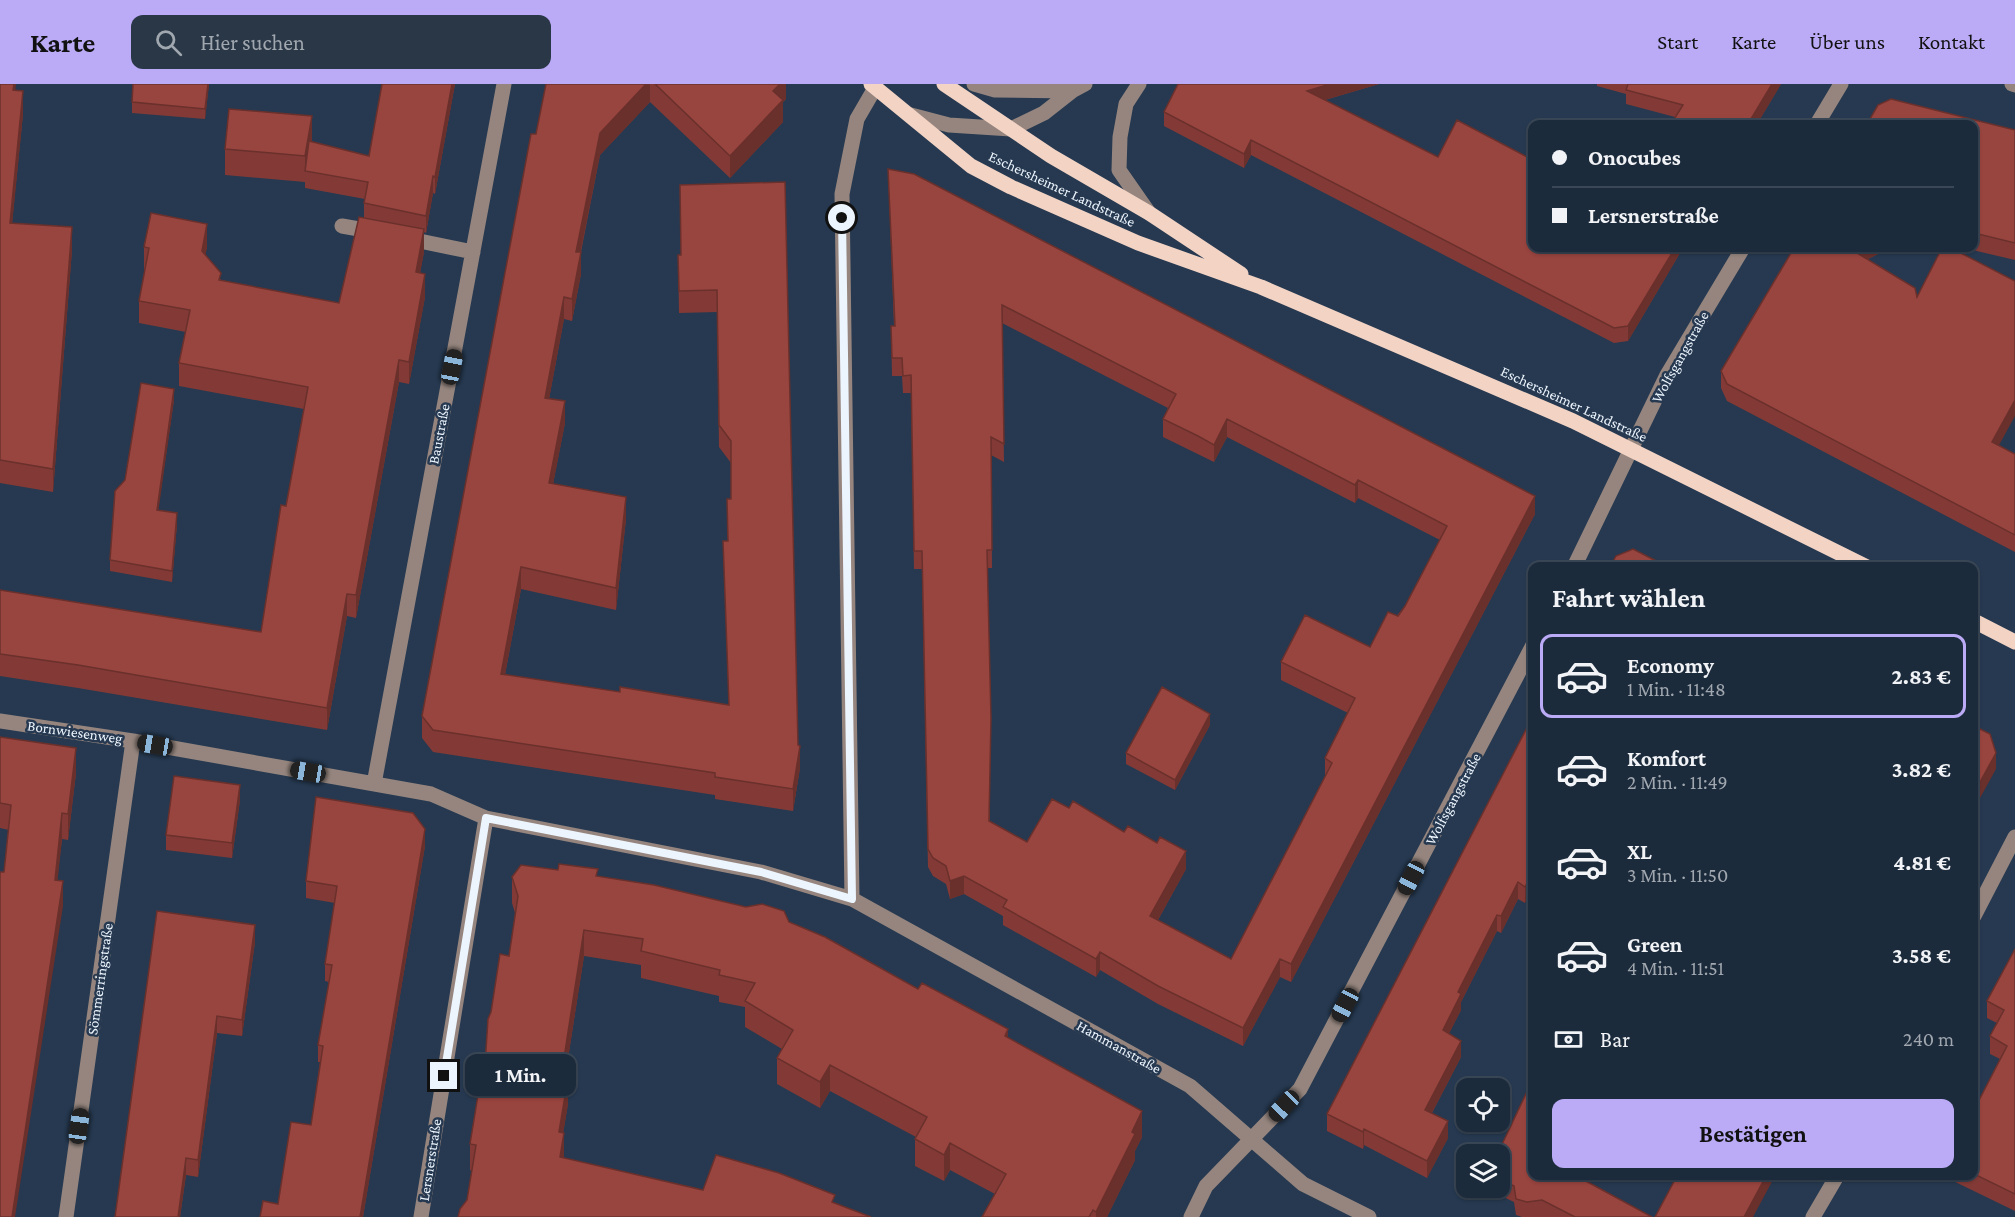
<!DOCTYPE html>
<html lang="de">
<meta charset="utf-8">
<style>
:root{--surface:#1c2b3c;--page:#293747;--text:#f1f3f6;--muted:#a0a7af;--line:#3a4756;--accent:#bbaaf6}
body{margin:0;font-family:"Crimson Pro",serif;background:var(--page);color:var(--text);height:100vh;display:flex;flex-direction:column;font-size:22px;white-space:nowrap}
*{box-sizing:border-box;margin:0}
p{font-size:20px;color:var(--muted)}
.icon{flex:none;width:33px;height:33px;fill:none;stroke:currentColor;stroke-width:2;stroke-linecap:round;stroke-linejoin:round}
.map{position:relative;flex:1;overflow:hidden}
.details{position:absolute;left:1528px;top:478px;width:450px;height:618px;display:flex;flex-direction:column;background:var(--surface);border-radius:12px;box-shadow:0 2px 4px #0004,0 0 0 2px var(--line)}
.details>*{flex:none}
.guide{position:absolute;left:1528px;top:36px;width:450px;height:132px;border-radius:12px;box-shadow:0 2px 4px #0004,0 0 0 2px var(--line);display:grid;align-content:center;height:132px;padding:0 24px;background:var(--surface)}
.buttons{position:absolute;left:1456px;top:994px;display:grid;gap:12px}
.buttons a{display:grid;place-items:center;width:54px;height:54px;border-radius:12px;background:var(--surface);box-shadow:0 2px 4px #0004,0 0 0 2px var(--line);font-size:30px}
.end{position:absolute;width:27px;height:27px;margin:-14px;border:8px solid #ecf4fd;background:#111;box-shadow:0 0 0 3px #111}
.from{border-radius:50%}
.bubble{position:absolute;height:42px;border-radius:12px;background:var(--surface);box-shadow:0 2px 4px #0004,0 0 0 2px var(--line);font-size:20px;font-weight:700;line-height:42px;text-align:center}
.car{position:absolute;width:18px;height:36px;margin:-18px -9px;border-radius:8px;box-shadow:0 0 4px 2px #0007;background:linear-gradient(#222 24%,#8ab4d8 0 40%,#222 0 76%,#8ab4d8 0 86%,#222 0)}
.guide b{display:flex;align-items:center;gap:21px;height:57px;font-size:22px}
.guide b+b{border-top:2px solid var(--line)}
.guide i{width:15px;height:15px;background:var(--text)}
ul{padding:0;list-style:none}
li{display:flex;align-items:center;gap:18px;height:84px;margin:0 12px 9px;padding:0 12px;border:3px solid transparent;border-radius:12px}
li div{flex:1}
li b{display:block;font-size:22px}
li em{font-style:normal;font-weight:700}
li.selected{border-color:var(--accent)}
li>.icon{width:54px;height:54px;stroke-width:1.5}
h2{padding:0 24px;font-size:27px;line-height:72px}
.pay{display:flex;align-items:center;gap:15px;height:66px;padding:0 24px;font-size:22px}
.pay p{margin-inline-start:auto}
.primary-button{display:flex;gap:12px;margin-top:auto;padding:12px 24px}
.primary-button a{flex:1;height:69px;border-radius:12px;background:var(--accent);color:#111;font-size:24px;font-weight:700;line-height:69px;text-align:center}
header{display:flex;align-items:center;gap:36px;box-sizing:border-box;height:84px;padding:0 30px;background:var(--accent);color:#111}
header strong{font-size:28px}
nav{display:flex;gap:33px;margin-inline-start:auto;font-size:21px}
.search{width:420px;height:54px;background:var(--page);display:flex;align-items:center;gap:15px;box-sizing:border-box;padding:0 21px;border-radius:12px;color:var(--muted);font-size:22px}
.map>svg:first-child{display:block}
</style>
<header>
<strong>Karte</strong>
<div class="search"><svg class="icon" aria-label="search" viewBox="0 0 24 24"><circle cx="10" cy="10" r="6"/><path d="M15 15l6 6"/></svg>Hier suchen</div>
<nav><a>Start</a><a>Karte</a><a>Über uns</a><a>Kontakt</a></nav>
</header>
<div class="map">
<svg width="2015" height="1133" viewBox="0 0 2015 1133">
<rect width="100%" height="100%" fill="#263950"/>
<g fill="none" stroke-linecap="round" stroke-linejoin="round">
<!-- minor -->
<path stroke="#95857e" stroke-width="15" d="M 974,0 L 995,6 L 1072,7
M 1139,0 L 1126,20 L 1120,53 L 1119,86 L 1149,129
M 2012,0 L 2015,1
M 911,31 L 949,41 L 1011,45 L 1044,29 L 1072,7 L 1085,0
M 1817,40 L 1841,0
M 342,142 L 376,148
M 405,154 L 473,168
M 1574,483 L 1667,291 L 1743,164
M 0,637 L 133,657 L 431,710 L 486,734 L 761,788 L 852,815 L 1190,1002 L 1303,1100 L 1369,1133
M 374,700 L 504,0
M 852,815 L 842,110 L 857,35 L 875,4
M 1974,832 L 2015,753
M 66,1133 L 133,657
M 421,1133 L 486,734
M 1191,1133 L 1206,1102 L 1300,1005 L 1533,561
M 1813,1133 L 1837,1092"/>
<!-- major -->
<path stroke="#f2d3c4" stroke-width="15" d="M 871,0 L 971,82 L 1011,103 L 1138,159 L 1261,203 L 1573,337 L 1867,483
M 944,0 L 1051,72 L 1149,129 L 1241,190
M 1974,537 L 2015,558"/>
</g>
<!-- wall -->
<path fill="#833a36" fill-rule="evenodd" d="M 0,0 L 15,7 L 23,30 L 12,139 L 72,166 L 53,408 L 0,399 Z
M 209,0 L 205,35 L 132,29 L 132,18 Z
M 455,0 L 435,110 L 433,109 L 426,149 L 424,148 L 424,168 L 420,189 L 425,213 L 409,300 L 399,298 L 356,534 L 347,532 L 327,646 L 78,604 L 0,592 L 0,506 L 261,548 L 286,422 L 304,325 L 179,302 L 179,279 L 186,248 L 139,239 L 139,217 L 145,186 L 144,186 L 144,163 L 207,163 L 205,171 L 221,196 L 339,219 L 364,133 L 364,119 L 365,115 L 305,104 L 305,96 L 305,98 L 225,91 L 225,65 L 312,58 L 369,72 Z
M 546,0 L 786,0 L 786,15 L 783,18 L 783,38 L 730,94 L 650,18 L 600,71 L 581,168 L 581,190 L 572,237 L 564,235 L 549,315 L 565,339 L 553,400 L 626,435 L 616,526 L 521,505 L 505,591 L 620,608 L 729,621 L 723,457 L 728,457 L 727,415 L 731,415 L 731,379 L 719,363 L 717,228 L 679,229 L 678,171 L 681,171 L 785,98 L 798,661 L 800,684 L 793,727 L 715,715 L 715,711 L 433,668 L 422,654 L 422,632 Z
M 1178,0 L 1379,0 L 1325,16 L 1533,164 L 1683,164 L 1628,257 L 1614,259 L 1251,71 L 1244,84 L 1164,42 L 1164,28 Z
M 1597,0 L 1781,0 L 1757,40 L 1675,33 L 1626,20 L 1626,10 L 1597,2 Z
M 1974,40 L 2015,46 L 2015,176 L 1964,164 L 1974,164 Z
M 888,85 L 1535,430 L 1291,898 L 1280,893 L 1243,962 L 1158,920 L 1100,886 L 1096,893 L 1003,841 L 1003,832 L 964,810 L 950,815 L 946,800 L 933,792 L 928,783 L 922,485 L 914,485 L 911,309 L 903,309 L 902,292 L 892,292 L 891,242 L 894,242 ZM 1002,239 L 1168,324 L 1163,335 L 1163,353 L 1214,378 L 1227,353 L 1355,419 L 1358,414 L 1440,456 L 1405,522 L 1370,563 L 1281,578 L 1281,596 L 1348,629 L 1325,674 L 1325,692 L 1231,875 L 1158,836 L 1186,785 L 1027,758 L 990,737 L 987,484 L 992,484 L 991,371 L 1004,378 Z
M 1794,164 L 1890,164 L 1868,175 L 1917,213 L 1999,361 L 2015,370 L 2015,468 L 1727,317 L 1721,304 L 1721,287 Z
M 174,316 L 158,426 L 177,440 L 172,498 L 110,487 L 110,476 L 125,396 Z
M 1533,632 L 1525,819 L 1518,815 L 1501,849 L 1497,847 L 1461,918 L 1461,926 L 1449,949 L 1461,973 L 1432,1029 L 1448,1054 L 1427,1094 L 1364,1061 L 1363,1065 L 1327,1047 L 1327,1030 Z
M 1210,641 L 1175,706 L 1126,680 L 1126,669 Z
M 0,653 L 76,689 L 68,756 L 62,755 L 57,796 L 63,822 L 4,788 L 9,746 L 0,744 Z
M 240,716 L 232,774 L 166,766 L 166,751 Z
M 425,762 L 363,1133 L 260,1133 L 278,1120 L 311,1041 L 320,978 L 318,978 L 318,961 L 329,898 L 325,897 L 325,880 L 335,819 L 306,814 L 306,797 Z
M 598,792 L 789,838 L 1008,954 L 1142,1053 L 1135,1067 L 1135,1076 L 1107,1133 L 982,1133 L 995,1110 L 950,1086 L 944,1097 L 915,1082 L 915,1055 L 916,1053 L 830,1007 L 820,1024 L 777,1000 L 777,974 L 782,965 L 745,943 L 745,923 L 719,918 L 719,912 L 641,894 L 641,881 L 584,872 L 565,994 L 568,1020 L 563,1049 L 564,1074 L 703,1106 L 835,1111 L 467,1116 L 472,1087 L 470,1086 L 470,1060 L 478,1011 L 477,980 L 485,981 L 491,928 L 509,872 L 515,829 L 512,819 L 512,793 Z
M 255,858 L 242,952 L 217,949 L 198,1093 L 186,1091 L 180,1133 L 115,1133 Z
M 2015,865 L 2015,1127 L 1943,1092 L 1974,1092 L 1974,1026 L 2000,975 L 1990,970 L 1990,952 L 1997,939 L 1987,934 L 1987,917 Z
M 1500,1071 L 1588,1098 L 1652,1133 L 1522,1133 L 1516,1131 L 1514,1118 L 1489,1106 L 1489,1104 L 1500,1104 Z"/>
<!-- shaded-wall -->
<path fill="#6a302c" d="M 14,0 L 16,0 L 13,29 L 13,6 Z
M 208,0 L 209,0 L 205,35 L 205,25 Z
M 452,0 L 455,0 L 435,110 L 435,93 Z
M 646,0 L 650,0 L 650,18 L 600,71 L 576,190 L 576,168 L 600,49 Z
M 780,0 L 786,0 L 786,15 L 783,18 L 783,38 L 730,94 L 730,72 L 773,7 Z
M 1330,0 L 1379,0 L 1307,21 L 1307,7 Z
M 1772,0 L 1781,0 L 1757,40 L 1748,40 Z
M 23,7 L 23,30 L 10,162 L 10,139 Z
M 312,32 L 312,58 L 305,87 L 305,98 L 305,72 Z
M 1251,56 L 1251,71 L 1244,84 L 1244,70 Z
M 433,92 L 433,109 L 426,149 L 426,132 Z
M 207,140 L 207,163 L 202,190 L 202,167 Z
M 72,143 L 72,166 L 53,408 L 53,385 Z
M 424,145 L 424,168 L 416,211 L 416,188 Z
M 1675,164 L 1683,164 L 1628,257 L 1628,242 Z
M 1858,164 L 1890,164 L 1852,183 L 1852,166 Z
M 581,168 L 581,190 L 572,237 L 572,215 Z
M 425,190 L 425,213 L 409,300 L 409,278 Z
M 564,213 L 564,235 L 545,336 L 545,314 Z
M 399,276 L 399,298 L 356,534 L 356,511 Z
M 174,305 L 174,316 L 157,437 L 157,426 Z
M 2015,316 L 2015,332 L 1992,374 L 1992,358 Z
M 565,317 L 565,339 L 549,421 L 549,399 Z
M 1227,335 L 1227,353 L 1214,378 L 1214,361 Z
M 1358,396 L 1358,414 L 1355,419 L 1355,401 Z
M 1535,412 L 1535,430 L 1291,898 L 1291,880 Z
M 626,413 L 626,435 L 616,526 L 616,504 Z
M 177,429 L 177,440 L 172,498 L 172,487 Z
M 521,483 L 521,505 L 501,612 L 501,590 Z
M 347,510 L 347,532 L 327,646 L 327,624 Z
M 1210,630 L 1210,641 L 1175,706 L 1175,696 Z
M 800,662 L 800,684 L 793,727 L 793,705 Z
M 76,664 L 76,689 L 68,756 L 68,730 Z
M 1996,669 L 1996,685 L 1974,725 L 1974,709 Z
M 240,701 L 240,716 L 232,774 L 232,759 Z
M 62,729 L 62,755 L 55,821 L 55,796 Z
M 425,745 L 425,762 L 363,1133 L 360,1133 Z
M 1186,767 L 1186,785 L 1150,850 L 1150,832 Z
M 1533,787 L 1533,804 L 1525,819 L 1525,803 Z
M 964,792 L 964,810 L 950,815 L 950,797 Z
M 63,797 L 63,822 L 15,1133 L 12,1133 Z
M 1518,798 L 1518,815 L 1501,849 L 1501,832 Z
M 1497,831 L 1497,847 L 1461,918 L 1461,926 L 1443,962 L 1443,946 L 1458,908 Z
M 255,841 L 255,858 L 242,952 L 242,936 Z
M 584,846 L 584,872 L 561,1019 L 561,993 Z
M 1100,868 L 1100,886 L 1096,893 L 1096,875 Z
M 1280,875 L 1280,893 L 1243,962 L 1243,944 Z
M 217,932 L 217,949 L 198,1093 L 198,1076 Z
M 1008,945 L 1008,971 L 1005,952 Z
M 1461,957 L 1461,973 L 1425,1042 L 1425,1026 Z
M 830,981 L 830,1007 L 820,1024 L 820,998 Z
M 568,994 L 568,1020 L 559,1075 L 559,1048 Z
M 1142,1027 L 1142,1053 L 1135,1067 L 1135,1076 L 1107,1133 L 1096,1133 L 1096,1128 Z
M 1448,1037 L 1448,1054 L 1427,1094 L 1427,1077 Z
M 1364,1045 L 1364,1061 L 1363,1065 L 1363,1048 Z
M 564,1049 L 564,1075 L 560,1073 Z
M 950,1059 L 950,1086 L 944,1097 L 944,1071 Z
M 186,1074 L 186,1091 L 180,1133 L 178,1133 Z
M 1585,1092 L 1590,1092 L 1584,1113 L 1584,1096 Z
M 1766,1092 L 1775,1092 L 1753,1133 L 1744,1133 Z"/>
<!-- building -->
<path fill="#98443f" stroke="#6a302c" stroke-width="1.5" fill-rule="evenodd" d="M 0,0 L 14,0 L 13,6 L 23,7 L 10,139 L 72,143 L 53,385 L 0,376 Z
M 133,0 L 208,0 L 205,25 L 132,18 Z
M 382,0 L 452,0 L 435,93 L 433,92 L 426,132 L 364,119 L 368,98 L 305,87 L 309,57 L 369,72 Z
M 546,0 L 646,0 L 600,49 L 576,168 L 581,168 L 572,215 L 564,213 L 545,314 L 565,317 L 549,399 L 626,413 L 616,504 L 521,483 L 501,590 L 620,608 L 620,603 L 729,621 L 723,457 L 728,457 L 727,415 L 731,415 L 731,357 L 719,341 L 717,206 L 679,207 L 678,171 L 681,171 L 680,101 L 785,98 L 798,661 L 800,662 L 793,705 L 715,693 L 715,689 L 433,646 L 422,632 L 531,50 L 536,50 Z
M 655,0 L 780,0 L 773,7 L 783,16 L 730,72 Z
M 1178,0 L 1330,0 L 1307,7 L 1438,73 L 1457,36 L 1533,76 L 1533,164 L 1675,164 L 1628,242 L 1614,244 L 1251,56 L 1244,70 L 1164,28 Z
M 1628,0 L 1772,0 L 1748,40 L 1671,40 L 1683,21 L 1626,6 Z
M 1891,15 L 2015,46 L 2015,159 L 1974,149 L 1974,40 L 1867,40 L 1878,21 Z
M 229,25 L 312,32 L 305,72 L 225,65 Z
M 888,85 L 914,90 L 1535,412 L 1291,880 L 1280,875 L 1243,944 L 1158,902 L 1100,868 L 1096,875 L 1003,823 L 1007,816 L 964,792 L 950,797 L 946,782 L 933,774 L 928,765 L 922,467 L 914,467 L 911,291 L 903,292 L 902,274 L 892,274 L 891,242 L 895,242 ZM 1002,221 L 1176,310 L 1163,335 L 1198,352 L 1214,361 L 1227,335 L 1355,401 L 1358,396 L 1447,442 L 1405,522 L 1398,532 L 1388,528 L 1370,563 L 1305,531 L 1281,578 L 1355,614 L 1325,674 L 1332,679 L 1231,875 L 1150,832 L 1186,767 L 1160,753 L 1157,759 L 1128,742 L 1124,748 L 1073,717 L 1069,724 L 1052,715 L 1027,758 L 989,737 L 991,634 L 987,466 L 992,466 L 991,353 L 1004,360 Z
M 151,129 L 207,140 L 202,167 L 221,189 L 219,196 L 339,219 L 359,133 L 424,145 L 416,188 L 425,190 L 409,278 L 399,276 L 356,511 L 347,510 L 327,624 L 78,581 L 0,570 L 0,506 L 261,548 L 281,421 L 286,422 L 308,303 L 179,279 L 190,226 L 139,217 L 149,164 L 144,163 Z
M 1794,164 L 1858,164 L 1852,166 L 1915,204 L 1917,213 L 1942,164 L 1951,164 L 2015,197 L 2015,316 L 1992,358 L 2015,370 L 2015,451 L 1727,300 L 1721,287 Z
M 141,299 L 174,305 L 157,426 L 177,429 L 172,487 L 110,476 L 115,407 L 125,396 Z
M 1633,465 L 1668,483 L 1610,483 L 1616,472 Z
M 1162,603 L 1210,630 L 1175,696 L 1126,669 Z
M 1533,632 L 1533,787 L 1525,803 L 1518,798 L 1501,832 L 1497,831 L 1458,908 L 1461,910 L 1443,946 L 1461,957 L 1425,1026 L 1448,1037 L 1427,1077 L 1364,1045 L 1363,1048 L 1327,1030 Z
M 1974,642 L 1990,650 L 1996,669 L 1974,709 Z
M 0,653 L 76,664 L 68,730 L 62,729 L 55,796 L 63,797 L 12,1133 L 0,1133 L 0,788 L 4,788 L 11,721 L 0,719 Z
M 174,692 L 240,701 L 232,759 L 166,751 Z
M 316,713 L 413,729 L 425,745 L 360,1133 L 260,1133 L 263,1117 L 278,1120 L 291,1038 L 311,1041 L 323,962 L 318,961 L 332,881 L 325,880 L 337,802 L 306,797 Z
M 559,780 L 598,785 L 596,792 L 654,801 L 746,823 L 762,820 L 784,827 L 789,838 L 825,853 L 918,905 L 922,899 L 1008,945 L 1005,952 L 1142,1027 L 1132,1048 L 1135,1050 L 1096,1128 L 1093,1126 L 1089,1133 L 982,1133 L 1006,1090 L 950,1059 L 944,1071 L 915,1055 L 927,1033 L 830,981 L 820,998 L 777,974 L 793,946 L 745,917 L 755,899 L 719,891 L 720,886 L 641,867 L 643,855 L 584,846 L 561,993 L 568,994 L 559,1048 L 564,1049 L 560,1073 L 703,1106 L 716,1071 L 779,1089 L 835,1111 L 832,1118 L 871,1133 L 458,1133 L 460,1125 L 467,1116 L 476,1061 L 470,1060 L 480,999 L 477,980 L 485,981 L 488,935 L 491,928 L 500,870 L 509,872 L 518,812 L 512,793 L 521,781 L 558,786 Z
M 157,827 L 255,841 L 242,936 L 217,932 L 198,1076 L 186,1074 L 178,1133 L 115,1133 Z
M 2015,865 L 2015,1110 L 1974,1090 L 1974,1026 L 2007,962 L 1990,952 L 2004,926 L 1987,917 Z
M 1532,997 L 1533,1092 L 1585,1092 L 1584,1096 L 1652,1133 L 1575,1133 L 1542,1116 L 1527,1118 L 1516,1115 L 1514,1102 L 1500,1095 L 1500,1071 L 1497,1071 Z
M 1677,1092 L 1766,1092 L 1744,1133 L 1655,1133 Z"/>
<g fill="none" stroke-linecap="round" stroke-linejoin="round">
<!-- route -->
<path stroke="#ecf4fd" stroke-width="8" d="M 444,992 L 486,734 L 761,788 L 852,815 L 842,134"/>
</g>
<g text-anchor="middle" stroke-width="5" stroke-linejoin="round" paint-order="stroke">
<!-- street labels -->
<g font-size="15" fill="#ecf4fd" stroke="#263950">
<text transform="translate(1062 105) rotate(25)" y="5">Eschersheimer Landstraße</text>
<text transform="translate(1680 273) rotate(-61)" y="5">Wolfsgangstraße</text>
<text transform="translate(1574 320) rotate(25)" y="5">Eschersheimer Landstraße</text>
<text transform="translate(439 350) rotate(-79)" y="5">Baustraße</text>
<text transform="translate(75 648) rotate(8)" y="5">Bornwiesenweg</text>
<text transform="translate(1453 715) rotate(-62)" y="5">Wolfsgangstraße</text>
<text transform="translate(100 895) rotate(-82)" y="5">Sömmerringstraße</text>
<text transform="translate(1119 963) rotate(29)" y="5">Hammanstraße</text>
<text transform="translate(430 1076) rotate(-81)" y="5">Lersnerstraße</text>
</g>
</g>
</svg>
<div class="buttons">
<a><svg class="icon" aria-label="locate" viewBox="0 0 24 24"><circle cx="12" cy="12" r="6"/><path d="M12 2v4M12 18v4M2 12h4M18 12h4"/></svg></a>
<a><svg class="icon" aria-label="layers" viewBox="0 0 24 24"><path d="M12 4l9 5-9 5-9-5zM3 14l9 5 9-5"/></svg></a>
</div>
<i class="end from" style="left:842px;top:134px"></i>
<i class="end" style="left:444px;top:992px"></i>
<div class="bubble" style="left:465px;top:970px;width:111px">1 Min.</div>
<i class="car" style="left:452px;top:283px;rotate:11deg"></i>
<i class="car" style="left:155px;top:661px;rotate:280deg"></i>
<i class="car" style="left:308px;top:688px;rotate:280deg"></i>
<i class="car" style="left:1411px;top:794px;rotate:208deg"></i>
<i class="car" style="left:1345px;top:921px;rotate:208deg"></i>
<i class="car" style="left:1284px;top:1022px;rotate:224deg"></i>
<i class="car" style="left:79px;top:1042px;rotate:8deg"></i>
<div class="guide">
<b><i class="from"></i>Onocubes</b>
<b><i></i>Lersnerstraße</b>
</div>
<section class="details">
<h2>Fahrt wählen</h2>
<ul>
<li class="selected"><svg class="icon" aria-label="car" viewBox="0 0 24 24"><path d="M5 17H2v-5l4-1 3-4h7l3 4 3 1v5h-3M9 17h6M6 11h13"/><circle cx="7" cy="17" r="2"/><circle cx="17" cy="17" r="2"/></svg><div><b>Economy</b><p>1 Min. · 11:48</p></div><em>2.83 €</em></li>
<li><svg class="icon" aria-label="car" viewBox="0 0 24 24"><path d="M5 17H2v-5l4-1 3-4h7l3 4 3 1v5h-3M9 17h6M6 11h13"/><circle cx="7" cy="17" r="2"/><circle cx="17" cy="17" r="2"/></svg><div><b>Komfort</b><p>2 Min. · 11:49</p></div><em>3.82 €</em></li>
<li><svg class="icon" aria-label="car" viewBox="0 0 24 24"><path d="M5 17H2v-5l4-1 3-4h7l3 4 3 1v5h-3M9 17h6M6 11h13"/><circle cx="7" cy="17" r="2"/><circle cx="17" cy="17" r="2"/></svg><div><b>XL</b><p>3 Min. · 11:50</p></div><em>4.81 €</em></li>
<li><svg class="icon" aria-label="car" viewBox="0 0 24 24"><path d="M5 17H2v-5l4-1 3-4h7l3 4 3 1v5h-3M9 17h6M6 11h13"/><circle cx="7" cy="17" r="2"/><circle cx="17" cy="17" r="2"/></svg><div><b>Green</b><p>4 Min. · 11:51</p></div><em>3.58 €</em></li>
</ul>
<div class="pay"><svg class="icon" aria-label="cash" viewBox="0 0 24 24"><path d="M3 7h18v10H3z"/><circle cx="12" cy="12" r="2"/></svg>Bar<p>240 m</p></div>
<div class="primary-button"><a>Bestätigen</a></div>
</section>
</div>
